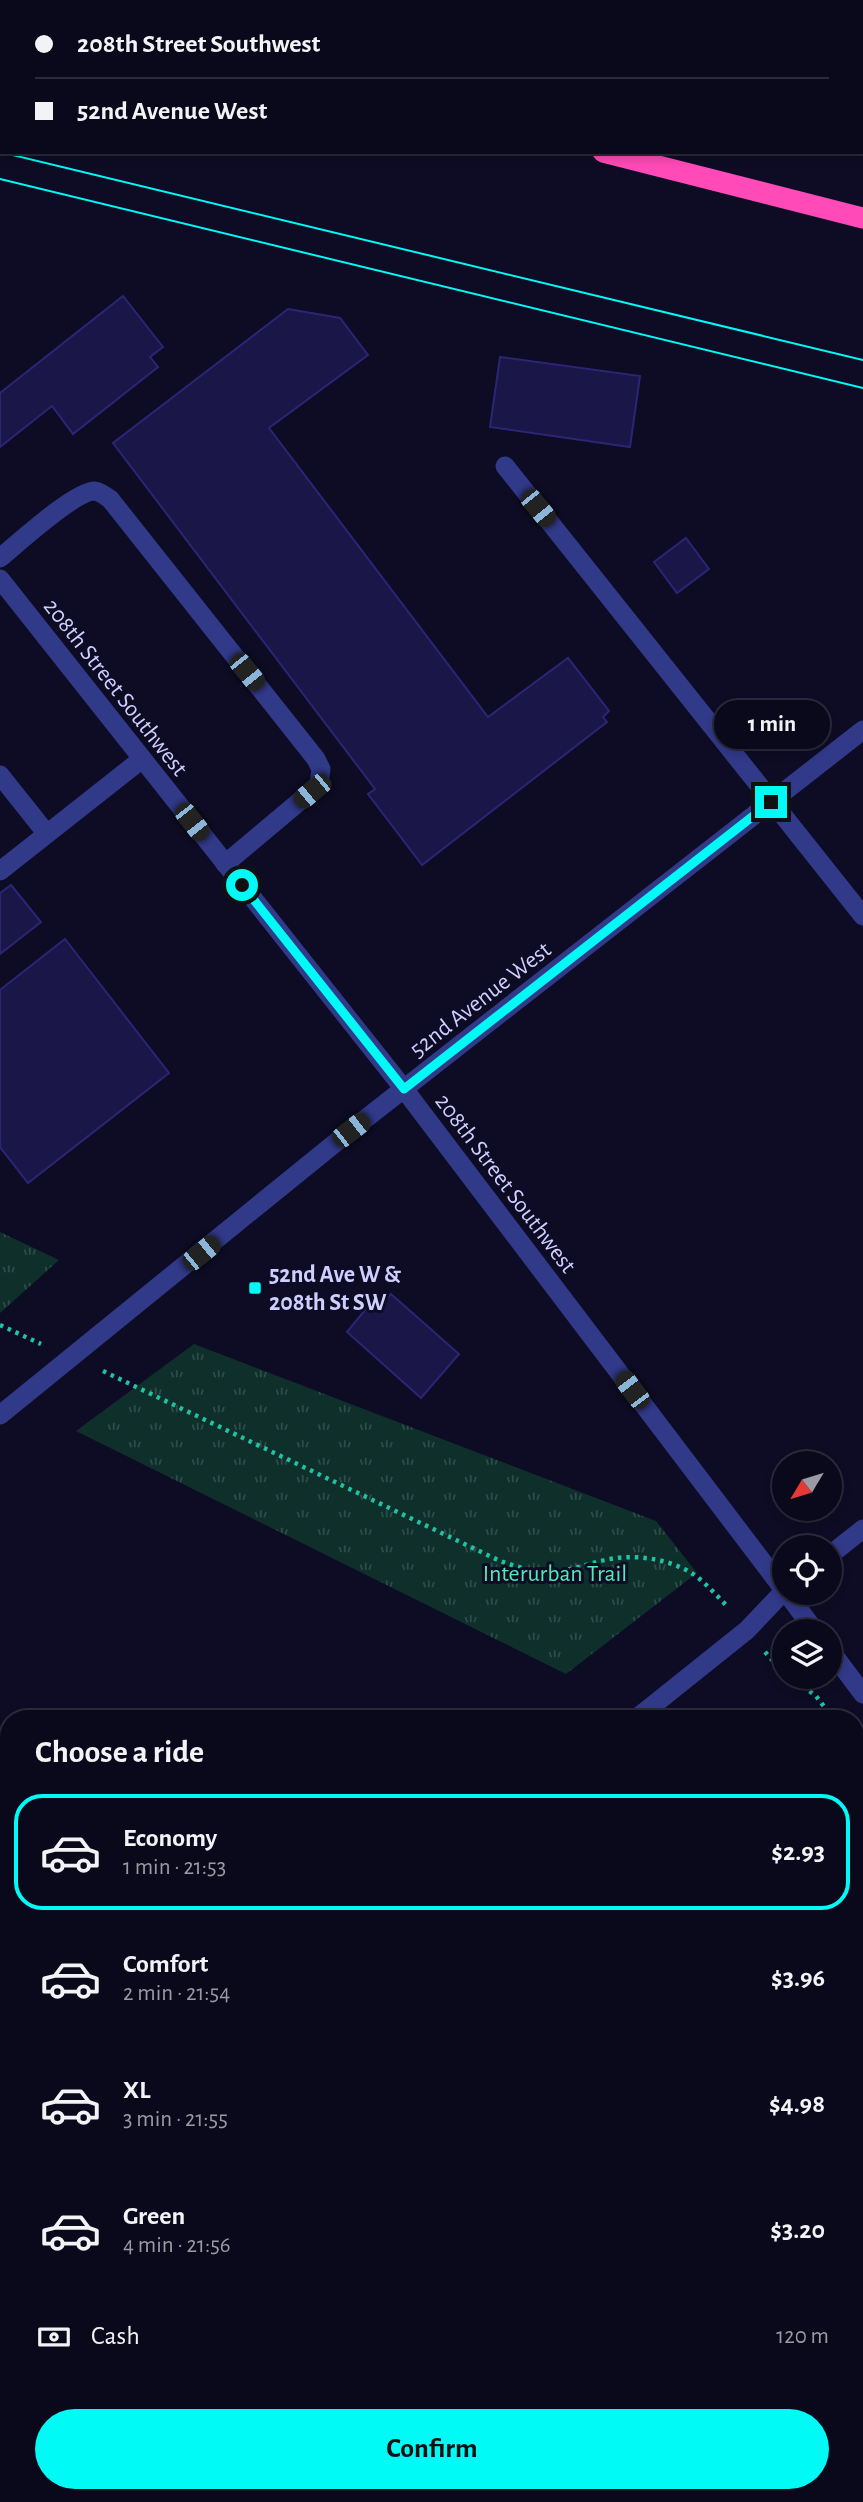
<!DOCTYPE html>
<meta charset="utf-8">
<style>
:root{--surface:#0a091b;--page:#131224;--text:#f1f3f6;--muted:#999aa3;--line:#2a2a3a;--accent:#00faf5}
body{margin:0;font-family:"Alegreya Sans",sans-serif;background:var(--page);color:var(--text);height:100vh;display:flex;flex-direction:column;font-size:26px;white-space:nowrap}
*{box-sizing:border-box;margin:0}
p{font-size:23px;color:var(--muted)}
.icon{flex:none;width:38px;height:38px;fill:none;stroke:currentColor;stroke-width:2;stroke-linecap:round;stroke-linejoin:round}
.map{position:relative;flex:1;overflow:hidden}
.sheet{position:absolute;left:0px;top:1710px;width:864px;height:793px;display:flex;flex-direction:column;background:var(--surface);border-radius:28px 28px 0 0;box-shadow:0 4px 10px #0003,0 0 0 2px var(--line)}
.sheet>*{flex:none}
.guide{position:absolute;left:0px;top:0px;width:864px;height:154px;box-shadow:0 4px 10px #0003,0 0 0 2px var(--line);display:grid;align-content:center;height:154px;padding:0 35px;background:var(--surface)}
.needle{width:46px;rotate:232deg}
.tools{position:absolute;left:772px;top:1451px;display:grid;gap:14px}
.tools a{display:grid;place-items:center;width:70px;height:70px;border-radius:50%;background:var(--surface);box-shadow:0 4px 10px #0003,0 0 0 2px var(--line);font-size:35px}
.end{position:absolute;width:32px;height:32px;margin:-16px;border:9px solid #00faf5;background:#111;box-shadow:0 0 0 4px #111}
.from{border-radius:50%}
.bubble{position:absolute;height:49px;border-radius:24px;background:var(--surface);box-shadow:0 4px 10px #0003,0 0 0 2px var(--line);font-size:23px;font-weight:700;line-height:49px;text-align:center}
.car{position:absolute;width:21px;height:42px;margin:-21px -10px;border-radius:9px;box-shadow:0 0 5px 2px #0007;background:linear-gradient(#222 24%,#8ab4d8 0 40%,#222 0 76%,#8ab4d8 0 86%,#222 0)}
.guide b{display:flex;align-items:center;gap:24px;height:66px;font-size:26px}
.guide b+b{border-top:2px solid var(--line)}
.guide i{width:18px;height:18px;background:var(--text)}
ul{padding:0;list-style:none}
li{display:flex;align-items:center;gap:21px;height:116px;margin:0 14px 10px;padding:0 21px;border:4px solid transparent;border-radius:28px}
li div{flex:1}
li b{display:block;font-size:26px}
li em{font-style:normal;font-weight:700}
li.active{border-color:var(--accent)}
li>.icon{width:63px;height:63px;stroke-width:1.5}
h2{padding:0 35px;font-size:32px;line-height:84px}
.pay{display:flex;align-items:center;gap:18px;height:77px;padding:0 35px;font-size:26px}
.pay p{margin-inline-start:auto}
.cta{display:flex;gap:14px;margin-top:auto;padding:14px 35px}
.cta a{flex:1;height:80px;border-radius:42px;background:var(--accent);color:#111;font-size:28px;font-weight:700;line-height:80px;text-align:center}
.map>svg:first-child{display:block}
</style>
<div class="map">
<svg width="863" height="2502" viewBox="0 0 863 2502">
<defs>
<pattern id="grass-tufts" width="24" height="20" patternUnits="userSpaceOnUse" patternTransform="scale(1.75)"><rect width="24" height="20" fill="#0e2f2a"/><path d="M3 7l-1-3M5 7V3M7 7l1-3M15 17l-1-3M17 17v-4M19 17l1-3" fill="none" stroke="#304c4a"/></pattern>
</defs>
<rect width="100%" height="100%" fill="#0d0c24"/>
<!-- grass -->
<path fill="url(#grass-tufts)" d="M 0,1232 L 59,1260 L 0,1313 Z
M 194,1344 L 656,1521 L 697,1573 L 566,1674 L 76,1431 Z"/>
<!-- building -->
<path fill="#1a1647" stroke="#2b2576" stroke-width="2" d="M 123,296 L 163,347 L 150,357 L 158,367 L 73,434 L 52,406 L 0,447 L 0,393 Z
M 288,309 L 340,318 L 368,355 L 269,428 L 488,717 L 568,658 L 609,711 L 603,717 L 607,722 L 422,865 L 368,794 L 375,789 L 113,443 Z
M 500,357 L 640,376 L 630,447 L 490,427 Z
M 686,538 L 709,569 L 677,593 L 654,562 Z
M 11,885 L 41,922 L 0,954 L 0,893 Z
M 65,939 L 169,1073 L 28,1183 L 0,1147 L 0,990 Z
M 391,1294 L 459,1354 L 421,1398 L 347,1332 L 370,1304 L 377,1310 Z"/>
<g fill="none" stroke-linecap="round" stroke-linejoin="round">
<!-- path -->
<path stroke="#21c1a4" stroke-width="4.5" stroke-dasharray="3.5 5" stroke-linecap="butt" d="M 0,1325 L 41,1344
M 103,1371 L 500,1561 C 515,1566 530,1571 547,1572 C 569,1572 588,1563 610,1559 C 636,1554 670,1559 693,1574 C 706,1583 717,1596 728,1607
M 765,1652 L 784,1673
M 789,1676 L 816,1696 L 833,1718
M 856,1749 L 863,1759"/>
<!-- service -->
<path stroke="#313989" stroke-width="19" d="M 505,466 L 863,916
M 0,558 C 17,544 76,490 95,491 C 101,492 105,496 110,499 L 316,759 L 321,769 L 319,785 L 225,864
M 0,775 L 47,834
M 0,871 L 142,759
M 0,2440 L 9,2433"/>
<!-- minor -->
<path stroke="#313989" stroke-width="19" d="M 0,579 L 404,1089
M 830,1555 L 863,1529
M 637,1718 L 747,1630 L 784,1591
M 0,2230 L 9,2223
M 856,2310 L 863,2305
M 613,2502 L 624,2494"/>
<!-- tertiary -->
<path stroke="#313989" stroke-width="19" d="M 404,1089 L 784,1590
M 0,1415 L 351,1130 L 863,730
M 786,1592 L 815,1631
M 830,1650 L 863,1694"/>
<!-- motorway -->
<path stroke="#ff4ab7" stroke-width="21" d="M 0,3 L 2,3
M 603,152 L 863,218"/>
<!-- tram -->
<path stroke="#00faf5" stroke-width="2" d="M 0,152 L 863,360
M 0,179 L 863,388"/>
</g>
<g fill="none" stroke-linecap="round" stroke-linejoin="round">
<!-- route -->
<path stroke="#00faf5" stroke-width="9" d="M 242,885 L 404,1089 L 771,802"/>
</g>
<!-- markers -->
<rect fill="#00faf5" stroke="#0d0c24" stroke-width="2.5" x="248" y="1281" width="14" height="14" rx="3.5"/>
<g text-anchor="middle" stroke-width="6" stroke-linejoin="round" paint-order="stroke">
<!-- street labels -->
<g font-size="24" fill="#cfcfff" stroke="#0d0c24">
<text transform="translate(116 687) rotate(52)" y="8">208th Street Southwest</text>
<text transform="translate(480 999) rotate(-38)" y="8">52nd Avenue West</text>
<text transform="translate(506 1183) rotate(53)" y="8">208th Street Southwest</text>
</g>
<!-- poi labels -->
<g font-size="24" font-weight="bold" fill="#cfcfff" stroke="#0d0c24" text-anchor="start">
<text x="269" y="1282">52nd Ave W &amp;<tspan x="269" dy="28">208th St SW</tspan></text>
</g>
<!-- park labels -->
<g font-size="24" fill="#4eecb2" stroke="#0d0c24">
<text x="555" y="1581">Interurban Trail</text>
</g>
</g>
</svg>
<div class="tools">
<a><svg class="needle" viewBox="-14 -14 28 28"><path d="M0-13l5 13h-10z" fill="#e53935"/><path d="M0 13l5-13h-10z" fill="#999aa3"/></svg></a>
<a><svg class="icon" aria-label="locate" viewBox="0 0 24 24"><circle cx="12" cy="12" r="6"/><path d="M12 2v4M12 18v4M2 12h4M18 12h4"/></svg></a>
<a><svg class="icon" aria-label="layers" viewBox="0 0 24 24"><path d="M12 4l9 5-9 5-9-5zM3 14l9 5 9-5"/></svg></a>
</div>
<i class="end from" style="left:242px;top:885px"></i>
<i class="end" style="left:771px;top:802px"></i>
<div class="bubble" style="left:714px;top:700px;width:116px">1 min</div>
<i class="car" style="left:538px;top:508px;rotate:141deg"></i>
<i class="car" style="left:247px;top:672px;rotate:141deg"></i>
<i class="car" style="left:312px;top:791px;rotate:230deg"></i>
<i class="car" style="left:192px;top:822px;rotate:142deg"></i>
<i class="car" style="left:351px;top:1130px;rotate:52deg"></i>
<i class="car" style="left:201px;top:1253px;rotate:51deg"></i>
<i class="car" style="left:632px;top:1390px;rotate:323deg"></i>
<div class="guide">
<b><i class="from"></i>208th Street Southwest</b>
<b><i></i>52nd Avenue West</b>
</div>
<section class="sheet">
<h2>Choose a ride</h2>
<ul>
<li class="active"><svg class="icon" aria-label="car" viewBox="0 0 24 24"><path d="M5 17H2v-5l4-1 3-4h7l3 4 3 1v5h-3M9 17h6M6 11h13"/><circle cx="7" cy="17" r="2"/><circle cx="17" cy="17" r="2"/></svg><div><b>Economy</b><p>1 min · 21:53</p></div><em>$2.93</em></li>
<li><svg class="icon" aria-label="car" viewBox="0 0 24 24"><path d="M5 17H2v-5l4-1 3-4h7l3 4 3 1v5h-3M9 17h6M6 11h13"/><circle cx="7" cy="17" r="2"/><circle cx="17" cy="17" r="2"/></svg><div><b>Comfort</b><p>2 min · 21:54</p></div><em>$3.96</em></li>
<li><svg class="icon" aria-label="car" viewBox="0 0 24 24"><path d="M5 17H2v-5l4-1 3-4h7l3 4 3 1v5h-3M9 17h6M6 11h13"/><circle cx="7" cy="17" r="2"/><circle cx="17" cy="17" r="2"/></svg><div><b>XL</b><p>3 min · 21:55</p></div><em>$4.98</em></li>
<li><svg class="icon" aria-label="car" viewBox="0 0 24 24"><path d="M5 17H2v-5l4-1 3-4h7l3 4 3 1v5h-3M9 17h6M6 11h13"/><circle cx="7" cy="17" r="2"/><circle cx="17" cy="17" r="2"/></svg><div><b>Green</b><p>4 min · 21:56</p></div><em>$3.20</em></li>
</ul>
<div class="pay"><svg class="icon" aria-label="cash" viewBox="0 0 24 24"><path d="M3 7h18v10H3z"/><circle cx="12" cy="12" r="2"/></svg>Cash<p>120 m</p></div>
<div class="cta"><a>Confirm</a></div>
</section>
</div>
